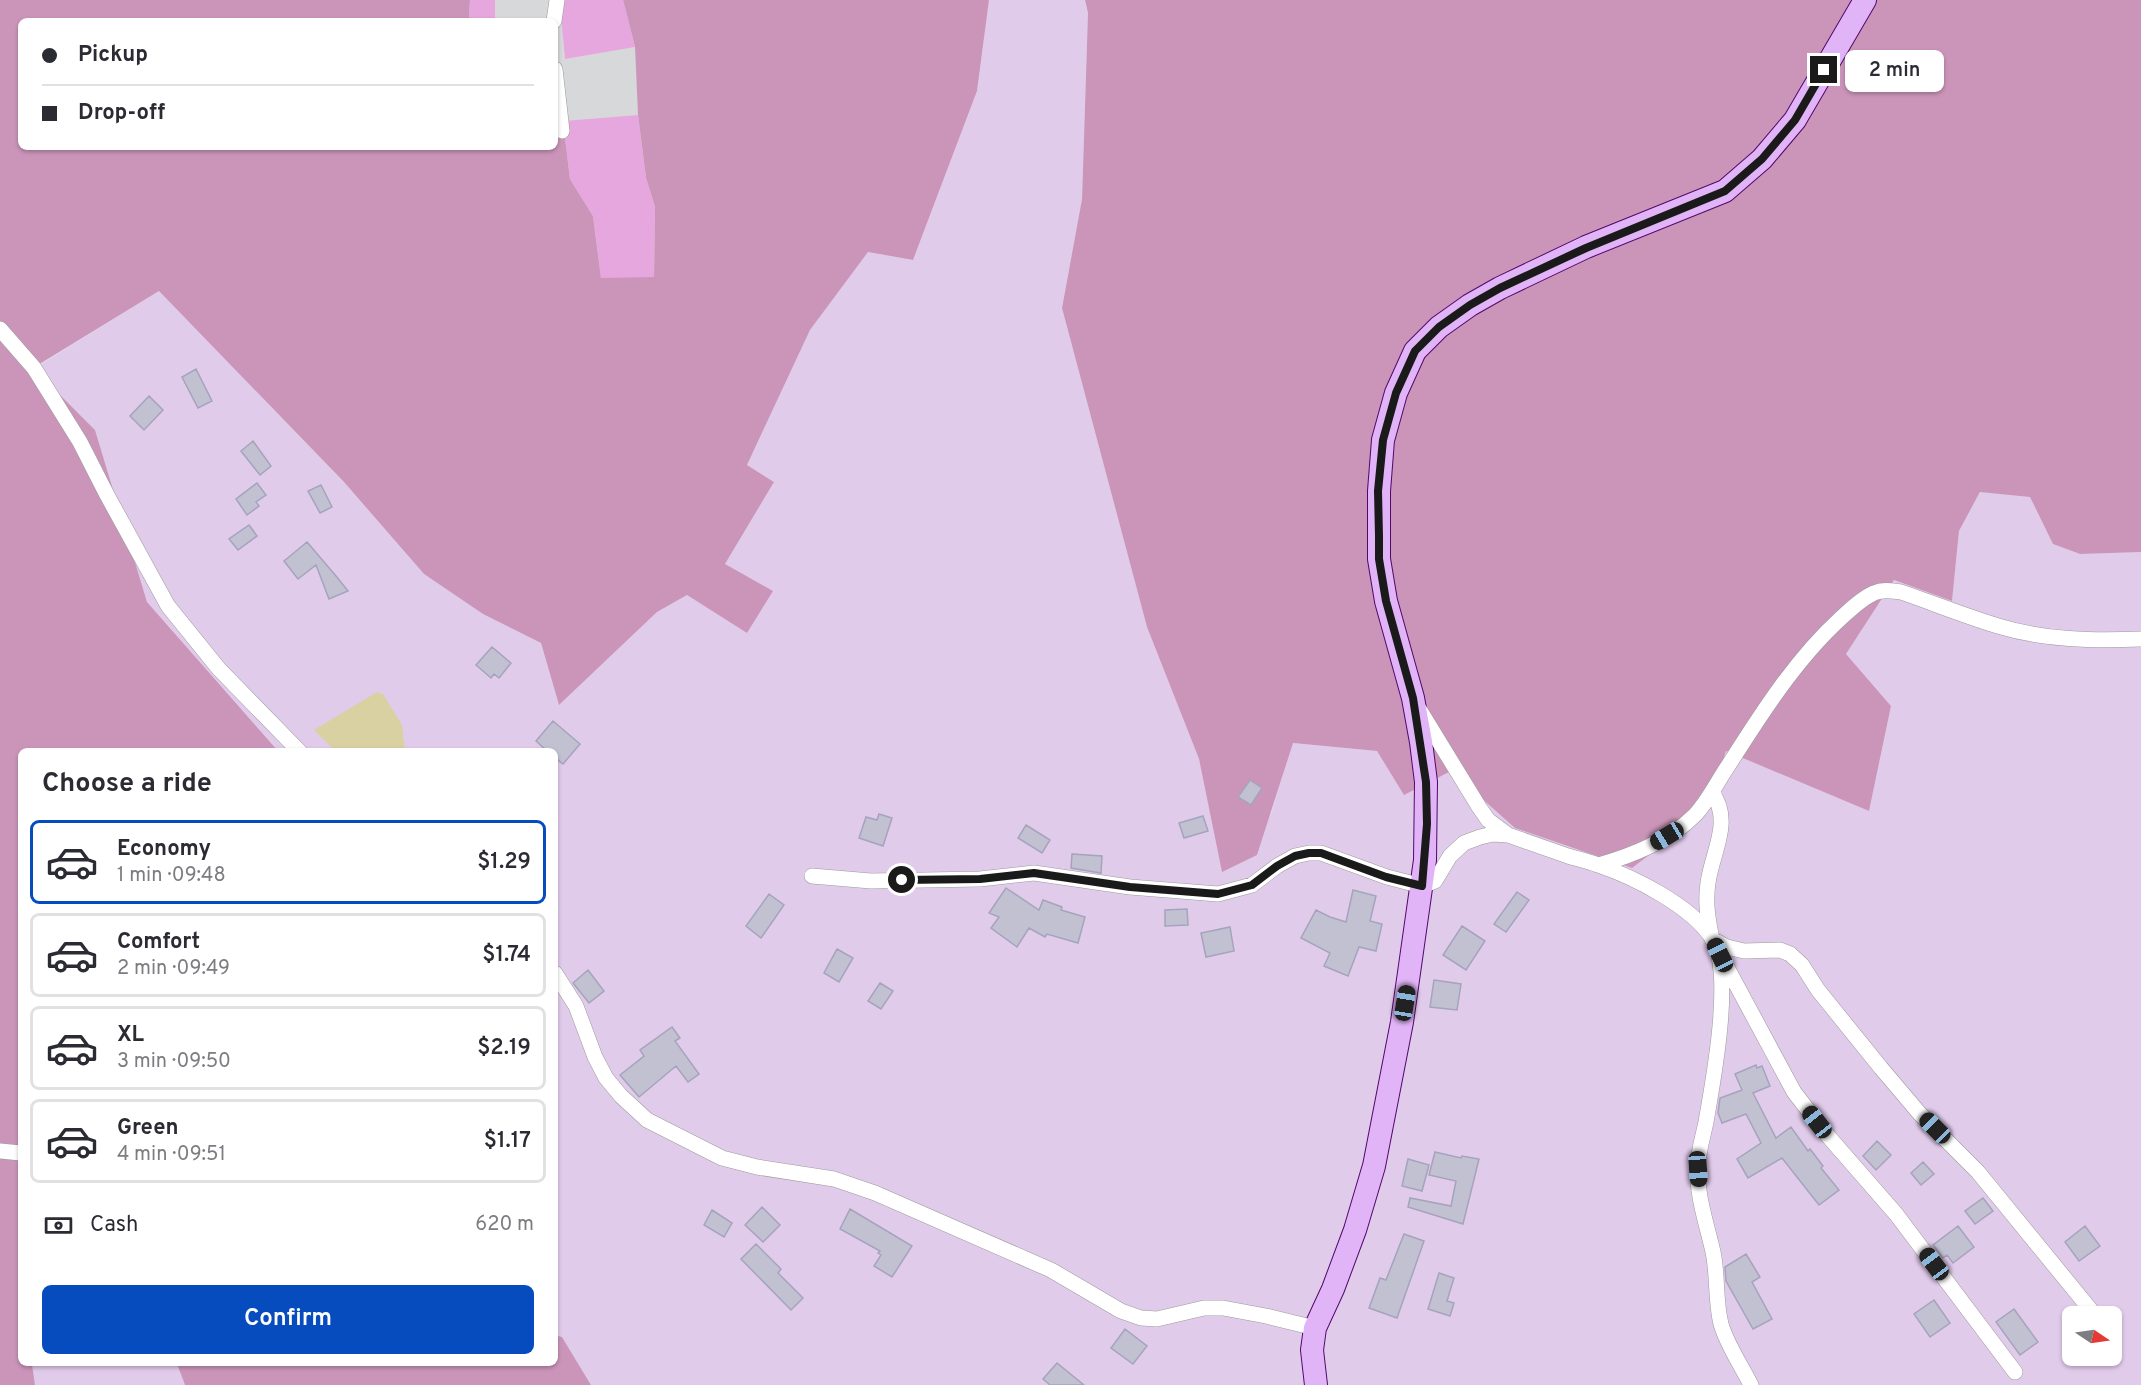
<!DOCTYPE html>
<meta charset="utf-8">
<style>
:root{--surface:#fff;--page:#f7f7f7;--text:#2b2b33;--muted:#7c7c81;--line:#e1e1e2;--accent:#064cbf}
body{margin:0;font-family:Overpass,sans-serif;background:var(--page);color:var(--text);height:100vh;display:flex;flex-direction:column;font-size:22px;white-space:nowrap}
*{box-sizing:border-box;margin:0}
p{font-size:20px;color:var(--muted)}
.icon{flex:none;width:33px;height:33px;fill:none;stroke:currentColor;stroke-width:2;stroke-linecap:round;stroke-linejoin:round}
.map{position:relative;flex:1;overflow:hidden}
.details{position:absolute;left:18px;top:748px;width:540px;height:618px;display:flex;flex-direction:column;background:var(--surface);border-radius:9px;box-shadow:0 2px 4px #0004}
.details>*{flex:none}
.banner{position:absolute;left:18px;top:18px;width:540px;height:132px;border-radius:9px;box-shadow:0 2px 4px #0004;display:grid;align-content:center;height:132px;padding:0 24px;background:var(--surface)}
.needle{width:39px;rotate:103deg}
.controls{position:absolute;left:2062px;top:1306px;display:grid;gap:12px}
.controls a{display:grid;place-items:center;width:60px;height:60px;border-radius:9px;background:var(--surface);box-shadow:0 2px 4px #0004;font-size:30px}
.end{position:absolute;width:27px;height:27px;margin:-14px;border:8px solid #1a1a1a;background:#fff;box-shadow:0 0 0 3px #fff}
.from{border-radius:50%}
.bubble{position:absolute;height:42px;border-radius:9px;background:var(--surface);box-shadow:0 2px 4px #0004;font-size:20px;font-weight:600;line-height:42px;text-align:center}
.car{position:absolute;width:18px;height:36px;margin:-18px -9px;border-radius:8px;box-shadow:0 0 4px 2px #0007;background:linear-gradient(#222 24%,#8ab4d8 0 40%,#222 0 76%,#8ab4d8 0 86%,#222 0)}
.banner b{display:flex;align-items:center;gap:21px;height:57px;font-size:22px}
.banner b+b{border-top:2px solid var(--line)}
.banner i{width:15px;height:15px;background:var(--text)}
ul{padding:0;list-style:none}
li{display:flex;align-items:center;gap:18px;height:84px;margin:0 12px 9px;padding:0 12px;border:3px solid var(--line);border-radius:9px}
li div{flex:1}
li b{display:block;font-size:22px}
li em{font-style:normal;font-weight:600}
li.on{border-color:var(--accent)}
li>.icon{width:54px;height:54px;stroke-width:1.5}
h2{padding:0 24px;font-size:27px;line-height:72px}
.pay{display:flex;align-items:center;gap:15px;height:66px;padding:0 24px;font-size:22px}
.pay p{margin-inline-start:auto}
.cta{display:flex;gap:12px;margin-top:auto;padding:12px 24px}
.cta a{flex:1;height:69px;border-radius:9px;background:var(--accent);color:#fff;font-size:24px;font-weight:600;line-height:69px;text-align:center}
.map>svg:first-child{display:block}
</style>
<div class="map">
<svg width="2141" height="1385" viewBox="0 0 2141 1385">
<rect width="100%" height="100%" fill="#e3e0ec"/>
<!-- residential -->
<path fill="#d7d8d9" d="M 495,0 L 565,0 L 561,17 L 565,59 L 635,47 L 638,115 L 563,121 L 555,113 L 555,21 L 495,21 Z"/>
<!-- farmland -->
<path fill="#e1cbeb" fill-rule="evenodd" d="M 989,0 L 1085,0 L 1088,13 L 1082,199 L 1062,308 L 1147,627 L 1199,759 L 1222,871 L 1271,814 L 1292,743 L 1377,751 L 1451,771 L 1711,800 L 1726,751 L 1869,811 L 1891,706 L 1846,654 L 1894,580 L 1952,601 L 1959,531 L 1981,491 L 2030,497 L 2053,544 L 2080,554 L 2141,552 L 2141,1385 L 591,1385 L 562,1337 L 555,1335 L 555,752 L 278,751 L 147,602 L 95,430 L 33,369 L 159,291 L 344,482 L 424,574 L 483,614 L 541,643 L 559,705 L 657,612 L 687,595 L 748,633 L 725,564 L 774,482 L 747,465 L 810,330 L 868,252 L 913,260 L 977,91 ZM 2073,1317 L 2112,1317 L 2112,1356 L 2073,1356 Z
M 32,1364 L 177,1364 L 185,1385 L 35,1385 Z"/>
<!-- grass -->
<path fill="#e6a6de" d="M 470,0 L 495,0 L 495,21 L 469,21 Z
M 565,0 L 623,0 L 635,47 L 565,59 L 561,17 Z
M 638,115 L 646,178 L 655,207 L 654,278 L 601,278 L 593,216 L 570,179 L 563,121 Z"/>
<!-- forest -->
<path fill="#cb95b9" d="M 0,0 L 470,0 L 469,21 L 21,21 L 21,147 L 555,147 L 555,113 L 563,121 L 570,179 L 593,216 L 601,278 L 654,277 L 655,207 L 646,178 L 638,115 L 635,47 L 623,0 L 989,0 L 977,91 L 913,260 L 868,252 L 810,330 L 747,465 L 774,482 L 725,564 L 773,591 L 747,633 L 687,595 L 657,612 L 559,705 L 541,643 L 483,614 L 424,574 L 344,482 L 159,291 L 33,368 L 95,430 L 147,602 L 278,751 L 21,752 L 21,1364 L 32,1364 L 35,1385 L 0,1385 Z
M 1085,0 L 2141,0 L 2141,552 L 2080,554 L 2053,544 L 2030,497 L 1980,492 L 1959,531 L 1952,601 L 1894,580 L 1846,654 L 1891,706 L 1869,811 L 1726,751 L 1711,800 L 1669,840 L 1632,868 L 1515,828 L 1451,771 L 1404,795 L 1377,751 L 1293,743 L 1257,855 L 1222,872 L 1199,759 L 1147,627 L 1062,308 L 1082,199 L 1088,13 Z
M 555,1335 L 562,1337 L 591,1385 L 185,1385 L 177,1364 L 555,1364 Z"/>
<!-- water -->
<path fill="#d9d1a1" d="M 377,692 L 383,694 L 402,725 L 405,751 L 335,751 L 314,730 Z"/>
<!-- building -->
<path fill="#c2c1d2" stroke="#a5a3bd" stroke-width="1.5" d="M 196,369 L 212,401 L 198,408 L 182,377 Z
M 149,396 L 163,410 L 144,430 L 130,416 Z
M 253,441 L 271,466 L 260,475 L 241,451 Z
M 257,483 L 266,495 L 256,502 L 259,506 L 247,515 L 236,499 Z
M 321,485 L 332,507 L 320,513 L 308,491 Z
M 249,525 L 257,536 L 238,550 L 229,539 Z
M 307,542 L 336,576 L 348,591 L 329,599 L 316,565 L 298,579 L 284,561 Z
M 492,647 L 511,663 L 499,678 L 494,674 L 491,678 L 476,665 Z
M 553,721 L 580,744 L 563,764 L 555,758 L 555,752 L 548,752 L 536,741 Z
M 1250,780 L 1262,788 L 1251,805 L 1238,797 Z
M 879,814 L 892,818 L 883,846 L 859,838 L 866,817 L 877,820 Z
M 1203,816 L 1208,831 L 1184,838 L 1179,823 Z
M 1026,825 L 1050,840 L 1042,853 L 1018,838 Z
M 1072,854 L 1102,856 L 1101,873 L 1071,868 Z
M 1006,888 L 1039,910 L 1043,900 L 1062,907 L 1061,910 L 1085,917 L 1078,943 L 1047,934 L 1045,937 L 1029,928 L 1017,947 L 991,928 L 999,917 L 989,913 Z
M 1353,890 L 1376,896 L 1370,921 L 1382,924 L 1376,951 L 1359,947 L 1348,976 L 1324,966 L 1330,953 L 1301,938 L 1316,910 L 1330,917 L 1346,922 Z
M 1517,892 L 1529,900 L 1506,932 L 1494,924 Z
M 769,894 L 784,905 L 761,938 L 746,926 Z
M 1187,909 L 1188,925 L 1165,926 L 1165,910 Z
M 1462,926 L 1485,941 L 1466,970 L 1443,955 Z
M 1230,927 L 1234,951 L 1206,957 L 1201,933 Z
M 837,949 L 853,958 L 839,982 L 824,973 Z
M 588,970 L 604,991 L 589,1003 L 573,983 Z
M 1434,980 L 1461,984 L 1457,1010 L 1430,1007 Z
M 880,983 L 893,991 L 881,1009 L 868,1001 Z
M 672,1027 L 680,1038 L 675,1041 L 699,1074 L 688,1082 L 676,1066 L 639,1097 L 620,1075 L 644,1056 L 640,1050 Z
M 1756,1065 L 1757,1068 L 1762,1066 L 1770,1086 L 1753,1093 L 1776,1138 L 1791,1127 L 1808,1151 L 1810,1149 L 1823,1166 L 1821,1168 L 1839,1190 L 1819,1205 L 1782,1158 L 1748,1178 L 1737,1159 L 1761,1143 L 1746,1114 L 1722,1123 L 1718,1113 L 1720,1098 L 1742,1090 L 1735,1074 Z
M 1877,1141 L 1891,1155 L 1876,1170 L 1863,1156 Z
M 1435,1152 L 1461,1158 L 1462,1156 L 1479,1159 L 1463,1224 L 1408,1207 L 1410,1198 L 1451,1206 L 1456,1181 L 1429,1175 Z
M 1408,1159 L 1429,1165 L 1422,1191 L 1402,1186 Z
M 1923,1162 L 1934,1174 L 1921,1185 L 1911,1173 Z
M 1983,1198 L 1993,1211 L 1975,1224 L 1965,1211 Z
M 762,1207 L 780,1225 L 763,1242 L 745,1225 Z
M 850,1209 L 912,1246 L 892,1277 L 874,1266 L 881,1255 L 878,1253 L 880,1251 L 840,1229 Z
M 712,1210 L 732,1223 L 724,1237 L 704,1225 Z
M 1958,1226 L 1974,1247 L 1953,1263 L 1947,1255 L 1943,1258 L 1933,1245 Z
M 2085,1226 L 2100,1246 L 2079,1261 L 2065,1242 Z
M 1404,1234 L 1424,1241 L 1397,1318 L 1369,1308 L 1380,1278 L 1386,1280 Z
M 756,1244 L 781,1269 L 778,1273 L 803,1298 L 791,1310 L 741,1259 Z
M 1746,1254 L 1760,1277 L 1752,1282 L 1772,1319 L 1753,1329 L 1726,1281 L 1725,1267 Z
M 1439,1273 L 1454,1278 L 1447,1301 L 1454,1303 L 1450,1316 L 1428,1309 Z
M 1934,1300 L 1950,1323 L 1930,1337 L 1914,1314 Z
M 2014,1309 L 2038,1342 L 2020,1355 L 1996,1322 Z
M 1125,1329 L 1147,1346 L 1133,1364 L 1111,1348 Z
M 1057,1363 L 1084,1385 L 1050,1385 L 1043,1379 Z"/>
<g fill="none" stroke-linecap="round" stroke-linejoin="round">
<!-- street casing -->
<g stroke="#9b9b9b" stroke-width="16">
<path id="street" d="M 554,21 L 557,0
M 555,69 L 562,131
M 0,329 L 34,368 L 80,442 L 107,495 L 168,606 L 219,669 L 300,752
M 1419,709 L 1479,807 L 1488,820 L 1508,835
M 1712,792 C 1733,822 1712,852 1708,883 C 1705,902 1708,920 1712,939
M 1599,865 C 1633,855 1669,841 1695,815 C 1709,800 1717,782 1728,766 C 1761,714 1796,659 1841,618 C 1851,609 1862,598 1874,593 C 1883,589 1892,591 1901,592 C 1933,603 1965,616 1998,626 C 2044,640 2093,641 2141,639
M 812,876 L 871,881 L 980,879 L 1034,873 L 1130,887 L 1218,894 L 1252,885 L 1277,866 L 1295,856 L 1309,853 L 1321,853 L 1387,877 L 1422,886 L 1435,881 L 1450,856 L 1464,843 L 1480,837 L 1493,834 L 1508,835 C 1528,842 1548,849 1568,856 C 1578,859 1588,861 1598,865 C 1634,877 1691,906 1712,938 C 1734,973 1713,1081 1706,1122 C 1703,1137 1698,1151 1698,1167 C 1696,1194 1707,1225 1713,1252 C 1718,1275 1715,1300 1721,1324 C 1727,1345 1741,1365 1751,1385
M 1712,939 L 1727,947 L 1744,951 L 1780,950 L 1790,954 L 1802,965 L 1818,990 L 1881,1068 L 1920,1114 L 1978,1172 L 2094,1314
M 1723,960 L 1794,1092 L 1828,1136 L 1896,1214 L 2015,1372
M 555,973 L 576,1006 L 595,1057 L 606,1078 L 621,1096 L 647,1120 L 722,1158 L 757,1167 L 834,1179 L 875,1193 L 1051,1270 L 1121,1311 L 1141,1318 L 1157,1319 L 1204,1308 L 1223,1308 L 1266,1316 L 1315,1328
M 0,1151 L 21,1153"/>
</g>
<!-- secondary casing -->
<g stroke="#51086b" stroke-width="24">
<path id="secondary" d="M 1316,1385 L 1312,1350 L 1315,1328 L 1333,1289 L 1355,1230 L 1374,1166 L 1402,1022 L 1425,860 L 1426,782 L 1421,742 L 1413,698 L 1386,601 L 1379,559 L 1379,491 L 1383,440 L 1396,393 L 1415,351 L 1439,327 L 1470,305 L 1500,288 L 1586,247 L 1725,191 L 1762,159 L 1795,120 L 1865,0"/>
</g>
<!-- street -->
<use href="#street" stroke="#fff" stroke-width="15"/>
<!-- secondary -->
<use href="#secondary" stroke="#e1b3f7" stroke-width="22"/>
</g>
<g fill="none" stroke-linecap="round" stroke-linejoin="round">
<!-- route -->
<path stroke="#1a1a1a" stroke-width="8" d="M 902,880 L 980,879 L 1034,873 L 1130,887 L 1218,894 L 1252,885 L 1277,866 L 1295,856 L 1309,853 L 1321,853 L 1386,877 L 1422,886 L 1427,824 L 1426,782 L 1413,698 L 1386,601 L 1379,559 L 1379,536 L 1378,491 L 1383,440 L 1396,393 L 1415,351 L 1439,327 L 1470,305 L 1500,288 L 1586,248 L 1725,191 L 1762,159 L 1795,120 L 1824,70"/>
</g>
</svg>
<div class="controls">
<a><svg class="needle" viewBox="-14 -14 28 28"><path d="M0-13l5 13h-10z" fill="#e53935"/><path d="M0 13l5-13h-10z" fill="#7c7c81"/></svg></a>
</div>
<i class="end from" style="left:902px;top:880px"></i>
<i class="end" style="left:1824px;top:70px"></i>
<div class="bubble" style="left:1845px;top:50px;width:99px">2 min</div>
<i class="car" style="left:1667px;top:836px;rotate:239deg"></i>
<i class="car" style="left:1720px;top:955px;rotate:334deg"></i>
<i class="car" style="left:1405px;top:1003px;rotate:9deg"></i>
<i class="car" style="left:1817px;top:1122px;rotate:322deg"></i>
<i class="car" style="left:1935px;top:1128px;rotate:315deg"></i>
<i class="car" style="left:1698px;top:1169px;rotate:176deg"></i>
<i class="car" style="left:1934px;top:1264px;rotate:323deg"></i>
<div class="banner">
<b><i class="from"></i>Pickup</b>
<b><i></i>Drop-off</b>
</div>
<section class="details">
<h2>Choose a ride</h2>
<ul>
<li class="on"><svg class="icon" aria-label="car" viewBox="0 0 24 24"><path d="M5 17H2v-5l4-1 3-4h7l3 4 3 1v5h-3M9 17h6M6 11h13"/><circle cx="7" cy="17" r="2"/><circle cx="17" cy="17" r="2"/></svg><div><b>Economy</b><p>1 min · 09:48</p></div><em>$1.29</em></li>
<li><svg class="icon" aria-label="car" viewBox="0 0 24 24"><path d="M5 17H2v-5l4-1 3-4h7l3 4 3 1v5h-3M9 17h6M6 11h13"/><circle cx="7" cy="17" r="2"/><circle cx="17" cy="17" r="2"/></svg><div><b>Comfort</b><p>2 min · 09:49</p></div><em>$1.74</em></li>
<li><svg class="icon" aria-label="car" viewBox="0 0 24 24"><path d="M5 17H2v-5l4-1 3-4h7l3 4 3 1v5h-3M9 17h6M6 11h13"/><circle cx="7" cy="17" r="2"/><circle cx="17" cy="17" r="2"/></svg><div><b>XL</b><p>3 min · 09:50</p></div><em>$2.19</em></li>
<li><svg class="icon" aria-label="car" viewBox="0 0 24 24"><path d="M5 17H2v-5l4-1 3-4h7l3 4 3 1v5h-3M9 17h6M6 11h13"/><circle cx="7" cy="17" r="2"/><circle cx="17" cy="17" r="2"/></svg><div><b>Green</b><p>4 min · 09:51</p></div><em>$1.17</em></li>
</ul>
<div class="pay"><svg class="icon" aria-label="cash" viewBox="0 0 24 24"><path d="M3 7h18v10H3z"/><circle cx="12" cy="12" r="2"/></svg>Cash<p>620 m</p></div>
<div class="cta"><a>Confirm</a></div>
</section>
</div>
